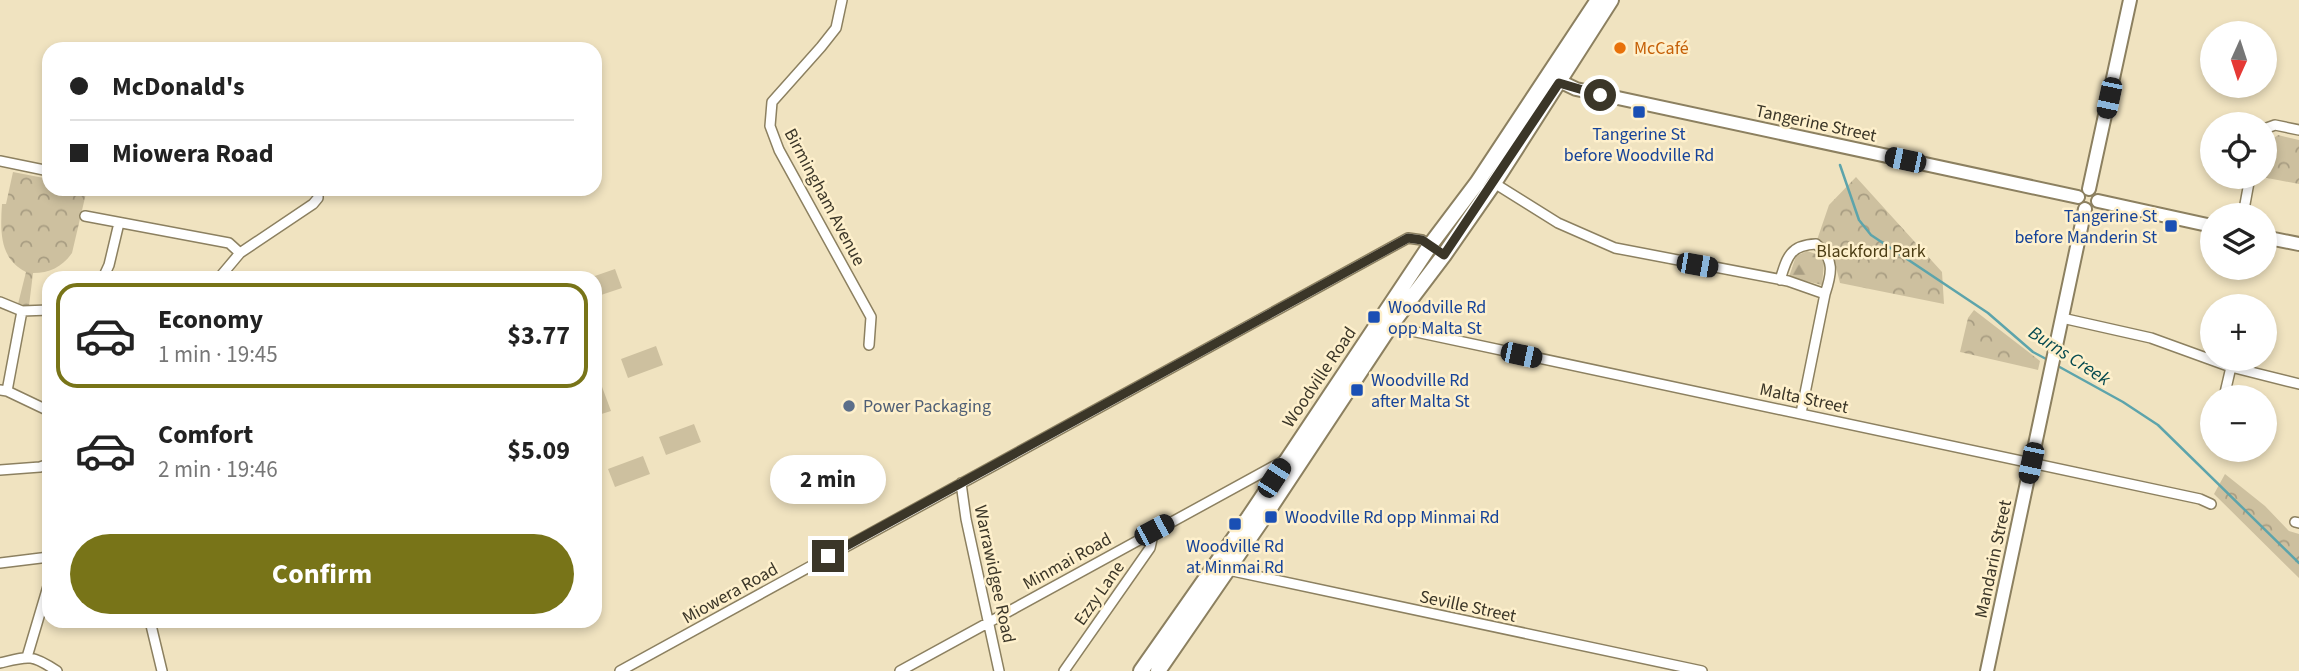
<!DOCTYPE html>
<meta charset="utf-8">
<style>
:root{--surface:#fff;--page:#f6f6f6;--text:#222;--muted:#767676;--line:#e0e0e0;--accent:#787418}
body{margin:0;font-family:"Source Sans 3",sans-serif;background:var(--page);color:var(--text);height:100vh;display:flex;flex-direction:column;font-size:26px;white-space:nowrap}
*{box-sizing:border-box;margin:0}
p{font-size:23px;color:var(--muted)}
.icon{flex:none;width:38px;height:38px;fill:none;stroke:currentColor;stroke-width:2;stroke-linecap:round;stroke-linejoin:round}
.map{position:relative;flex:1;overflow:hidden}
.sheet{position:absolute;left:42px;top:271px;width:560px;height:357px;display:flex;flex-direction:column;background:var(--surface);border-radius:21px;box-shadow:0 4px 10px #0003}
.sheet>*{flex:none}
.guide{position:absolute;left:42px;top:42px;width:560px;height:154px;border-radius:21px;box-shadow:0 4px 10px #0003;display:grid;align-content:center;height:154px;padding:0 28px;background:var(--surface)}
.needle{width:46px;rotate:183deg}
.tools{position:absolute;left:2200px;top:21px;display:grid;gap:14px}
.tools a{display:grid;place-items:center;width:77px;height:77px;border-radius:50%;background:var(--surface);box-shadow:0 4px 10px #0003;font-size:35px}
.end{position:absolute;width:32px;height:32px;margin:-16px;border:9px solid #3b3628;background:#fff;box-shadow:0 0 0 4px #fff}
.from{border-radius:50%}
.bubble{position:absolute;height:49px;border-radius:24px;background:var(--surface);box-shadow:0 4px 10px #0003;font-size:23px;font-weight:700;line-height:49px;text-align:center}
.car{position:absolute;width:21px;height:42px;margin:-21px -10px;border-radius:9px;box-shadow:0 0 5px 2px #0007;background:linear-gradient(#222 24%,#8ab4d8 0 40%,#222 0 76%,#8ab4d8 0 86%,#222 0)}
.guide b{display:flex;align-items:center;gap:24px;height:66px;font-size:26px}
.guide b+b{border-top:2px solid var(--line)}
.guide i{width:18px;height:18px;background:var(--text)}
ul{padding:12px 0 0;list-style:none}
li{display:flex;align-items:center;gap:21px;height:105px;margin:0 14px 10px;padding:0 14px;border:4px solid transparent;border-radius:21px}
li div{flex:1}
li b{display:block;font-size:26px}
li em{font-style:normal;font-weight:700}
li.current{border-color:var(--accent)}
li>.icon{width:63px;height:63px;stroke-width:1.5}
.primary-button{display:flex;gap:14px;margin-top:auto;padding:14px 28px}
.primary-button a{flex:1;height:80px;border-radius:42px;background:var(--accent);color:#fff;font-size:28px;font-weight:700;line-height:80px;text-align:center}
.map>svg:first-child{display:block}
</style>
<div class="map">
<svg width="2299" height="671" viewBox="0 0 2299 671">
<defs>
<pattern id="forest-firs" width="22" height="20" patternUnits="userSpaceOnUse" patternTransform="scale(1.75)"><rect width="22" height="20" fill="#cdc09f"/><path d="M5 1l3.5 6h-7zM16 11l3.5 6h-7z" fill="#a89d82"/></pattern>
<pattern id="park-crowns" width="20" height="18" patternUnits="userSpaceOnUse" patternTransform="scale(1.75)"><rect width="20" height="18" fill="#cdc09f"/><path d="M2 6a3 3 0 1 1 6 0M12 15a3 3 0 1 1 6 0" fill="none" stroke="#a89d82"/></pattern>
</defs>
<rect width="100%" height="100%" fill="#f0e3c0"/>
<!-- forest -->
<path fill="url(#forest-firs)" d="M 1807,251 L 1819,255 L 1824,263 L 1822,285 L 1789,277 L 1796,256 Z"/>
<!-- park -->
<path fill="url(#park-crowns)" d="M 2278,135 L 2299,140 L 2299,184 L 2262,177 L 2264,177 L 2270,141 Z
M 13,172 L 49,179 L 49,189 L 87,189 L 72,253 C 62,267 50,273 33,273 L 29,306 L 18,304 L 26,272 C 0,259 0,233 2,204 L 6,204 Z
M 1856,177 L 1942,272 L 1944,304 L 1840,283 L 1832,251 L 1817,240 L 1829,205 Z
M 1974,310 L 2040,361 L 2038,370 L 1960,352 L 1968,318 Z
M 2225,474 L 2265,506 L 2289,531 L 2299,534 L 2299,578 L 2214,494 Z"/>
<!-- garden -->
<path fill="#cdc09f" d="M 615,269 L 622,288 L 595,297 L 595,278 L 589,278 Z
M 656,346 L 663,365 L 628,378 L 621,359 Z
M 598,376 L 611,411 L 595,416 L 595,377 Z
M 694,424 L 701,442 L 666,455 L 659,437 Z
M 643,456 L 650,474 L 615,487 L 608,469 Z"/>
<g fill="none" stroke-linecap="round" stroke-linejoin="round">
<!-- stream -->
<path stroke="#5da4ab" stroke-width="2.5" d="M 1840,165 L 1859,220 L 1871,235 L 1988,313 L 2033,352 L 2048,360
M 2056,365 L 2123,402 L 2158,425 L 2299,563"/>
<!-- street casing -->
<g stroke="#8c8060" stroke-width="12">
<path id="street" d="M 842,0 L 836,28 L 821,47 L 772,102 L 770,126 L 779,150 L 871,317 L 869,345
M 2264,129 L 2275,125 L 2299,130
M 0,161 L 49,171
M 1494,183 L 1558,223 L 1615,248 L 1788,281 L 1825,294 L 1801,413
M 2243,215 L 2250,177
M 85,216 L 229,243 L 240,253
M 103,278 L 109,265 L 119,223
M 219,278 L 240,253 L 313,204 L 318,198 L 318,189
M 1780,280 C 1787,257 1790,245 1816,244 C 1835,259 1832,273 1825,294
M 0,302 L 22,311 L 49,310
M 2062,318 L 2151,338 L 2231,367 L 2299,384
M 1391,325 L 1402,329 L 2200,499 L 2211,504
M 0,390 L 7,391 L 49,411
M 7,391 L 22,311
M 2224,397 L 2231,367
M 0,470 L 40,467 L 49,464
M 961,483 L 966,519 L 999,671
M 2295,522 L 2299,523
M 0,563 L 49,557
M 1228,570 L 1702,671
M 150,621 L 162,671
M 27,657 L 49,583
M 0,663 C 29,656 31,654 57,671
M 620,671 L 1408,238 L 1422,240 L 1444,255
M 900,671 L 1285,460
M 1064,671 L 1150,548 L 1154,530"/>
</g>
<!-- secondary casing -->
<g stroke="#8c8060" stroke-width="16">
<path id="secondary" d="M 1553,78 L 1576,89 L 2078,197
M 2089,189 L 2130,0
M 2098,201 L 2212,226
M 2264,237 L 2299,244
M 1987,671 L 2085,209"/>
</g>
<!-- primary casing -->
<g stroke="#8c8060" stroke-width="18">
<path id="primary" d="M 1141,671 L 1249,517 L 1431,244 L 1477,183 L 1598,0
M 1158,671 L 1264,517 L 1391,325 L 1444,255 L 1494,183 L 1611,0"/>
</g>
<!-- street -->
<use href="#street" stroke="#fff" stroke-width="9"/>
<!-- secondary -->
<use href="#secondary" stroke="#fff" stroke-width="12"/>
<!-- primary -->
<use href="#primary" stroke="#fff" stroke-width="14"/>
</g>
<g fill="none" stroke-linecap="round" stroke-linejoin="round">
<!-- route -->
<path stroke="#3b3628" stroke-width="9" d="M 828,556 L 1408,238 L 1422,240 L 1444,255 L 1559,83 L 1600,95"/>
</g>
<!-- markers -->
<circle fill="#e8710a" stroke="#fef0cc" stroke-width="2.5" cx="1620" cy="48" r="7"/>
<g fill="#1a4fb4" stroke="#fef0cc" stroke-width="2.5">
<rect x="1632" y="105" width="14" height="14" rx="3.5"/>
<rect x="2164" y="219" width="14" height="14" rx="3.5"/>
<rect x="1367" y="310" width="14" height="14" rx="3.5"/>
<rect x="1350" y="383" width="14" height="14" rx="3.5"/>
<rect x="1264" y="510" width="14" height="14" rx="3.5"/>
<rect x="1228" y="517" width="14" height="14" rx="3.5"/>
</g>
<circle fill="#5c6f8a" stroke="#fef0cc" stroke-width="2.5" cx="849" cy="406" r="7"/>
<g text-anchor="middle" stroke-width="5" stroke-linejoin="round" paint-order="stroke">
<!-- food labels -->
<g font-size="18" fill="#c56008" stroke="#fef0cc" text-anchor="start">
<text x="1634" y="54">McCafé</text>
</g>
<!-- street labels -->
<g font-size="18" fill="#3b3628" stroke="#fef0cc">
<text transform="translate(1816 123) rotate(12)" y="6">Tangerine Street</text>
<text transform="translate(825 197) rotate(62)" y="6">Birmingham Avenue</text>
<text transform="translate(1319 377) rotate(-56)" y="6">Woodville Road</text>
<text transform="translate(1804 398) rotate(12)" y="6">Malta Street</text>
<text transform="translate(1993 559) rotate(-78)" y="6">Mandarin Street</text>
<text transform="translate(1067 561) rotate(-29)" y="6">Minmai Road</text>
<text transform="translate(995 574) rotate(78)" y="6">Warrawidgee Road</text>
<text transform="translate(730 593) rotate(-29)" y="6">Miowera Road</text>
<text transform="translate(1099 593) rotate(-55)" y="6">Ezzy Lane</text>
<text transform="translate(1468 606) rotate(12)" y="6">Seville Street</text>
</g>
<!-- transit labels -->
<g font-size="18" fill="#164399" stroke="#fef0cc" text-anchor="start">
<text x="1639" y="140" text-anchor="middle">Tangerine St<tspan x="1639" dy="21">before Woodville Rd</tspan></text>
<text x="2157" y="222" text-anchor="end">Tangerine St<tspan x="2157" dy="21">before Manderin St</tspan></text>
<text x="1388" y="313">Woodville Rd<tspan x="1388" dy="21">opp Malta St</tspan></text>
<text x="1371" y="386">Woodville Rd<tspan x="1371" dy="21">after Malta St</tspan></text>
<text x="1285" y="523">Woodville Rd opp Minmai Rd</text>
<text x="1235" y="552" text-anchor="middle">Woodville Rd<tspan x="1235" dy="21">at Minmai Rd</tspan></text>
</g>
<!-- park labels -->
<g font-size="18" fill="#4c3d14" stroke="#fef0cc">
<text x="1871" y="257">Blackford Park</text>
</g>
<!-- service labels -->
<g font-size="18" fill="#4e5e75" stroke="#fef0cc" text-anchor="start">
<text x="863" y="412">Power Packaging</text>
</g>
<!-- water labels -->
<g font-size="19" font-style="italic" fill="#064a50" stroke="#fef0cc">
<text transform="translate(2070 355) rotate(33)" y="7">Burns Creek</text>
</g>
</g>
</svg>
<div class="tools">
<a><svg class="needle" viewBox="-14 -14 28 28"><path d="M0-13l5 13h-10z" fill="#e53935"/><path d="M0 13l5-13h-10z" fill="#767676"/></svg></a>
<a><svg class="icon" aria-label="locate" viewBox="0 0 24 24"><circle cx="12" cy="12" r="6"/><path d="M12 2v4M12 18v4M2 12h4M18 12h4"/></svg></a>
<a><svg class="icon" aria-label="layers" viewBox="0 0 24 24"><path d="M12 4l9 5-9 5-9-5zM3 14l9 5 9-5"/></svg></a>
<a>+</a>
<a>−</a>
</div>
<i class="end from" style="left:1600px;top:95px"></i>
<i class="end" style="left:828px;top:556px"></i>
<div class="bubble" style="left:770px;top:455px;width:116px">2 min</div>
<i class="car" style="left:2109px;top:98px;rotate:192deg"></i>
<i class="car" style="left:1905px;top:160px;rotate:282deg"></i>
<i class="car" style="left:1697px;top:265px;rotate:100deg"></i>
<i class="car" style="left:1521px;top:355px;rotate:102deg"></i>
<i class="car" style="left:2031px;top:463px;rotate:192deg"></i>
<i class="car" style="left:1274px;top:478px;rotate:33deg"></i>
<i class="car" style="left:1154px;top:530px;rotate:62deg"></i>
<div class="guide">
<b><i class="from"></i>McDonald's</b>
<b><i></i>Miowera Road</b>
</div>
<section class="sheet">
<ul>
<li class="current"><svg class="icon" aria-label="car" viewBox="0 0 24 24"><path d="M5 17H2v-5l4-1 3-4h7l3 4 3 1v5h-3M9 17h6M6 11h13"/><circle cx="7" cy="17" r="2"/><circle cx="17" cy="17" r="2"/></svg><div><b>Economy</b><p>1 min · 19:45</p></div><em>$3.77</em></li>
<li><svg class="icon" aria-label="car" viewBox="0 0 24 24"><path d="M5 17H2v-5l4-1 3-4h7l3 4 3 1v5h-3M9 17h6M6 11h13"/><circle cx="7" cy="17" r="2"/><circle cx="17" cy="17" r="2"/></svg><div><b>Comfort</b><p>2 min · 19:46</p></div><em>$5.09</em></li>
</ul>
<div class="primary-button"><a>Confirm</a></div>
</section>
</div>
